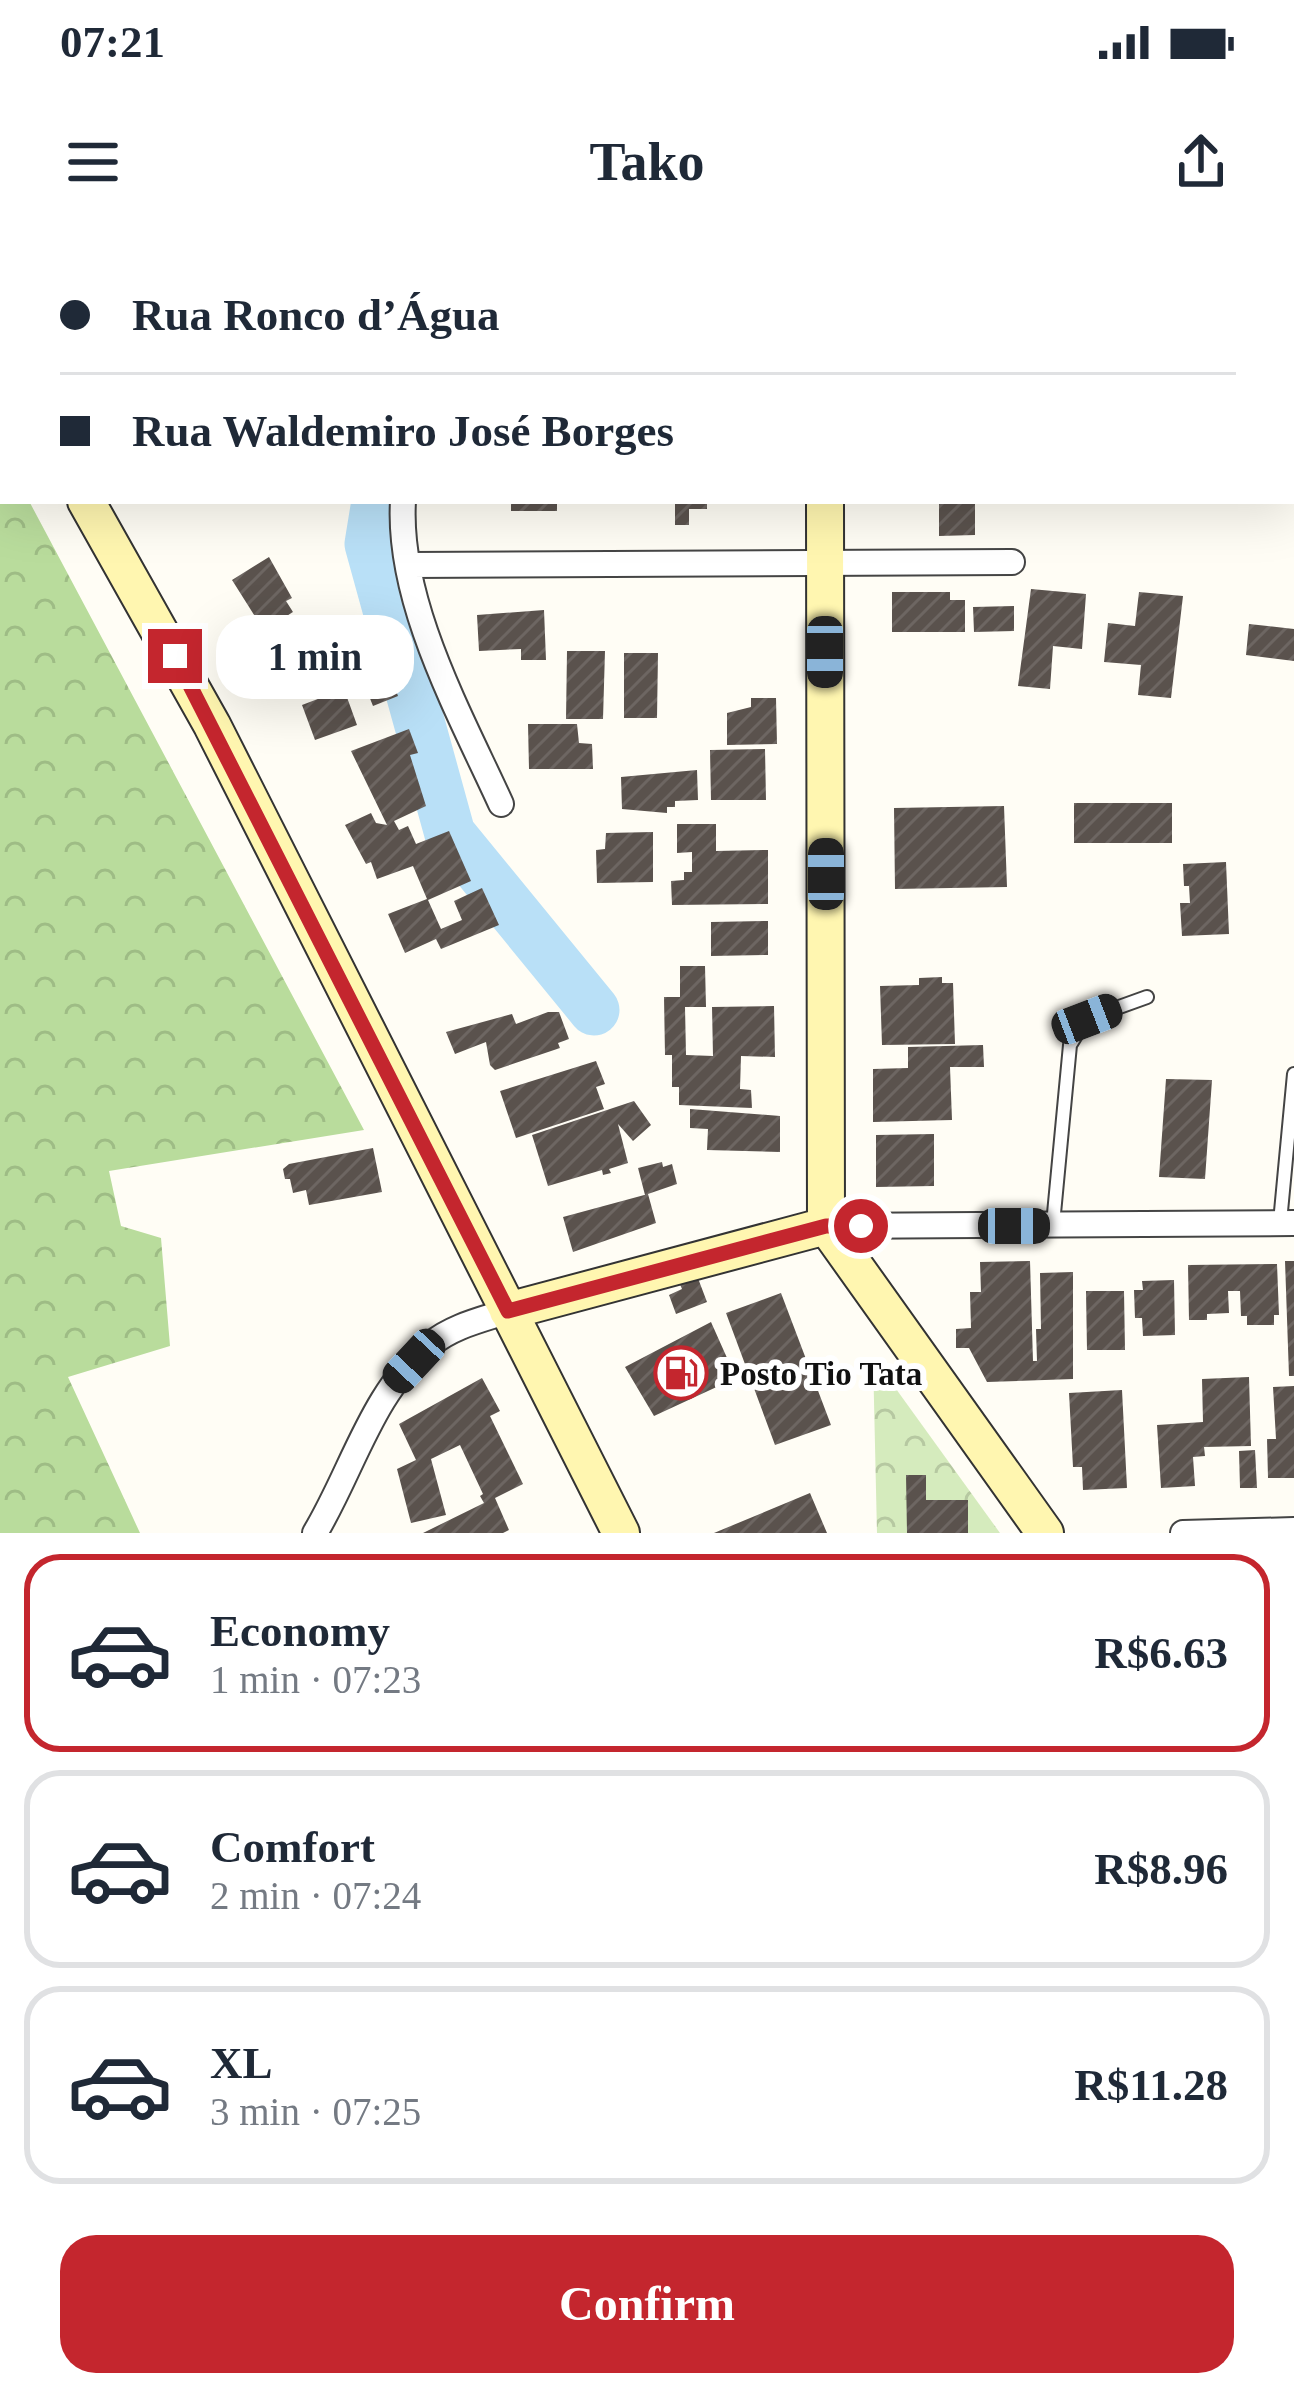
<!DOCTYPE html>
<meta charset="utf-8">
<style>
:root{--surface:#fff;--page:#f2f2f3;--text:#1f2937;--muted:#747a83;--line:#e0e1e3;--accent:#c4262e}
body{margin:0;font-family:"Times New Roman",serif;background:var(--page);color:var(--text);height:100vh;display:flex;flex-direction:column;font-size:45px;white-space:nowrap}
*{box-sizing:border-box;margin:0}
p{font-size:39px;color:var(--muted)}
.icon{flex:none;width:66px;height:66px;fill:none;stroke:currentColor;stroke-width:2;stroke-linecap:round;stroke-linejoin:round}
.map{position:relative;height:1293px;overflow:hidden}
.details{display:flex;flex-direction:column;background:var(--surface);flex:1}
.details>*{flex:none}
.top-card{position:absolute;left:0px;top:0px;width:1296px;height:264px;box-shadow:0 12px 48px #0002;display:grid;align-content:center;height:264px;padding:0 60px;background:var(--surface)}
.end{position:absolute;width:54px;height:54px;margin:-27px;border:15px solid #c4262e;background:#fff;box-shadow:0 0 0 6px #fff}
.from{border-radius:50%}
.bubble{position:absolute;height:84px;border-radius:36px;background:var(--surface);box-shadow:0 12px 48px #0002;font-size:39px;font-weight:800;line-height:84px;text-align:center}
.car{position:absolute;width:36px;height:72px;margin:-36px -18px;border-radius:15px;box-shadow:0 0 9px 3px #0007;background:linear-gradient(#222 24%,#8ab4d8 0 40%,#222 0 76%,#8ab4d8 0 86%,#222 0)}
.top-card b{display:flex;align-items:center;gap:42px;height:114px;font-size:45px}
.top-card b+b{border-top:3px solid var(--line)}
.top-card i{width:30px;height:30px;background:var(--text)}
ul{padding:21px 0 0;list-style:none}
li{display:flex;align-items:center;gap:36px;height:198px;margin:0 24px 18px;padding:0 36px;border:6px solid var(--line);border-radius:36px}
li div{flex:1}
li b{display:block;font-size:45px}
li em{font-style:normal;font-weight:800}
li.selected{border-color:var(--accent)}
li>.icon{width:108px;height:108px;stroke-width:1.5}
.action{display:flex;gap:24px;margin-top:auto;padding:24px 60px}
.action a{flex:1;height:138px;border-radius:36px;background:var(--accent);color:#fff;font-size:48px;font-weight:800;line-height:138px;text-align:center}
.status{display:flex;justify-content:space-between;align-items:center;height:84px;padding:0 60px;background:var(--surface);direction:ltr}
.status svg{height:33px;fill:currentColor}
header{display:flex;justify-content:space-between;align-items:center;height:156px;padding:0 60px;background:var(--surface);font-size:54px;font-weight:800}
.map>svg:first-child{display:block}
</style>
<div class="status"><b>07:21</b><svg viewBox="0 0 49 12"><path d="M0 12V9h3v3zM5 12V6h3v6zM10 12V3h3v9zM15 12V0h3v12zM26 1h20v11H26zM47 4h2v5h-2z"/></svg></div>
<header><svg class="icon" aria-label="menu" viewBox="0 0 24 24"><path d="M4 6h16M4 12h16M4 18h16"/></svg>Tako<svg class="icon" aria-label="share" viewBox="0 0 24 24"><path d="M12 15V3M7 8l5-5 5 5M5 13v7h14v-7"/></svg></header>
<div class="map">
<svg width="1294" height="1293" viewBox="0 0 1294 1293">
<defs>
<pattern id="forest-crowns" width="20" height="18" patternUnits="userSpaceOnUse" patternTransform="scale(3)"><rect width="20" height="18" fill="#b9dc9c"/><path d="M2 6a3 3 0 1 1 6 0M12 15a3 3 0 1 1 6 0" fill="none" stroke="#9ebc85"/></pattern>
<pattern id="park-crowns" width="20" height="18" patternUnits="userSpaceOnUse" patternTransform="scale(3)"><rect width="20" height="18" fill="#d5ebbd"/><path d="M2 6a3 3 0 1 1 6 0M12 15a3 3 0 1 1 6 0" fill="none" stroke="#b6c8a1"/></pattern>
<pattern id="building-hatch" width="6" height="6" patternUnits="userSpaceOnUse" patternTransform="scale(3)"><rect width="6" height="6" fill="#5a524d"/><path d="M-1 1l2-2M0 6l6-6M5 7l2-2" fill="none" stroke="#6d6662"/></pattern>
</defs>
<rect width="100%" height="100%" fill="#fffdf5"/>
<!-- forest -->
<path fill="url(#forest-crowns)" d="M 0,209 L 3,261 L 29,261 L 364,890 L 109,931 L 121,986 L 161,998 L 170,1106 L 68,1137 L 140,1293 L 0,1293 Z"/>
<!-- park -->
<path fill="url(#park-crowns)" d="M 873,1117 L 1000,1293 L 877,1293 Z"/>
<g fill="none" stroke-linecap="round" stroke-linejoin="round">
<!-- river -->
<path stroke="#b9e0f7" stroke-width="51" d="M 357,0 L 358,3
M 377,261 L 370,304 L 450,594 L 594,770"/>
</g>
<!-- building -->
<path fill="url(#building-hatch)" d="M 511,261 L 557,261 L 557,271 L 511,271 Z
M 675,261 L 707,261 L 707,269 L 689,269 L 689,285 L 675,285 Z
M 939,261 L 975,261 L 975,295 L 939,296 Z
M 269,317 L 292,358 L 286,361 L 293,372 L 271,386 L 269,381 L 261,386 L 232,340 Z
M 1031,349 L 1086,354 L 1082,409 L 1053,406 L 1050,449 L 1018,446 Z
M 892,352 L 950,352 L 950,360 L 965,360 L 965,392 L 892,392 Z
M 1139,352 L 1183,356 L 1171,458 L 1138,455 L 1141,425 L 1104,422 L 1108,383 L 1135,386 Z
M 1014,366 L 1014,391 L 974,392 L 973,367 Z
M 544,370 L 546,420 L 521,420 L 521,409 L 479,411 L 477,375 Z
M 309,376 L 328,421 L 280,438 L 261,398 Z
M 1249,384 L 1294,389 L 1294,421 L 1246,415 Z
M 567,411 L 605,411 L 603,479 L 566,479 Z
M 624,413 L 658,413 L 657,478 L 624,478 Z
M 389,431 L 398,456 L 373,466 L 363,441 Z
M 344,449 L 357,485 L 315,500 L 302,465 Z
M 751,458 L 776,458 L 777,504 L 727,505 L 727,473 L 751,467 Z
M 528,484 L 577,484 L 579,503 L 592,504 L 593,529 L 529,529 Z
M 409,489 L 418,513 L 410,515 L 426,566 L 394,581 L 399,590 L 408,586 L 416,604 L 449,591 L 471,641 L 428,660 L 441,689 L 462,680 L 454,661 L 482,648 L 499,685 L 441,709 L 436,699 L 405,713 L 388,674 L 427,659 L 413,626 L 377,639 L 371,622 L 366,624 L 345,585 L 371,573 L 376,583 L 387,585 L 351,511 Z
M 765,509 L 766,560 L 711,560 L 710,510 Z
M 697,530 L 698,560 L 675,561 L 675,567 L 667,567 L 667,573 L 622,569 L 621,537 Z
M 1074,563 L 1172,563 L 1172,603 L 1074,603 Z
M 1004,566 L 1007,647 L 895,649 L 894,568 Z
M 677,584 L 716,584 L 716,611 L 768,610 L 768,664 L 672,665 L 671,641 L 684,640 L 684,632 L 692,632 L 692,612 L 677,613 Z
M 653,592 L 653,642 L 597,643 L 596,610 L 605,609 L 606,593 Z
M 1226,622 L 1229,694 L 1182,696 L 1180,663 L 1190,663 L 1189,646 L 1184,646 L 1183,624 Z
M 768,681 L 768,715 L 711,716 L 711,682 Z
M 680,726 L 705,726 L 706,767 L 685,767 L 686,815 L 713,816 L 712,767 L 774,766 L 775,817 L 741,816 L 740,849 L 751,850 L 752,868 L 679,865 L 679,847 L 672,847 L 672,815 L 665,815 L 664,757 L 680,757 Z
M 942,737 L 942,743 L 953,743 L 955,804 L 882,805 L 880,746 L 919,745 L 919,738 Z
M 548,772 L 559,772 L 569,799 L 558,803 L 560,808 L 495,830 L 490,825 L 486,802 L 455,814 L 446,792 L 512,774 L 516,784 Z
M 983,805 L 984,827 L 950,827 L 952,880 L 873,882 L 873,829 L 908,828 L 908,807 Z
M 596,821 L 605,844 L 596,847 L 604,869 L 516,898 L 500,851 Z
M 1166,839 L 1212,840 L 1205,939 L 1159,937 Z
M 634,861 L 651,885 L 633,901 L 618,884 L 628,923 L 609,929 L 611,933 L 603,935 L 602,930 L 548,946 L 532,895 Z
M 690,869 L 780,876 L 780,912 L 707,910 L 708,889 L 690,888 Z
M 934,894 L 934,946 L 876,947 L 876,895 Z
M 373,908 L 382,952 L 309,965 L 306,950 L 293,953 L 290,939 L 285,939 L 283,929 L 289,924 Z
M 662,922 L 663,927 L 672,924 L 677,944 L 645,955 L 638,928 Z
M 648,954 L 656,983 L 573,1012 L 563,977 Z
M 1030,1021 L 1033,1121 L 1037,1121 L 1036,1089 L 1041,1089 L 1040,1033 L 1073,1032 L 1073,1139 L 987,1142 L 969,1108 L 956,1108 L 956,1089 L 971,1088 L 970,1052 L 981,1052 L 980,1022 Z
M 1285,1021 L 1294,1021 L 1294,1136 L 1289,1136 Z
M 1277,1024 L 1279,1075 L 1274,1075 L 1274,1085 L 1247,1085 L 1247,1076 L 1241,1076 L 1240,1051 L 1228,1051 L 1229,1073 L 1207,1074 L 1207,1080 L 1189,1080 L 1188,1025 Z
M 696,1033 L 707,1062 L 676,1074 L 669,1055 L 682,1049 L 678,1040 Z
M 1174,1040 L 1175,1095 L 1143,1096 L 1142,1078 L 1135,1078 L 1134,1050 L 1143,1050 L 1142,1041 Z
M 1086,1051 L 1124,1051 L 1125,1110 L 1087,1110 Z
M 781,1053 L 831,1185 L 775,1205 L 726,1073 Z
M 711,1082 L 736,1138 L 654,1176 L 625,1127 Z
M 1249,1137 L 1251,1206 L 1204,1207 L 1205,1216 L 1193,1217 L 1195,1246 L 1161,1248 L 1157,1185 L 1203,1182 L 1202,1139 Z
M 482,1138 L 500,1171 L 490,1176 L 523,1244 L 495,1258 L 509,1290 L 503,1293 L 423,1293 L 484,1263 L 480,1256 L 483,1254 L 460,1205 L 431,1219 L 446,1275 L 411,1283 L 397,1229 L 416,1220 L 399,1184 Z
M 1294,1146 L 1294,1238 L 1268,1238 L 1267,1199 L 1276,1199 L 1273,1147 Z
M 1122,1150 L 1127,1248 L 1083,1250 L 1082,1227 L 1073,1227 L 1069,1153 Z
M 1255,1210 L 1257,1248 L 1240,1248 L 1239,1211 Z
M 906,1235 L 926,1235 L 926,1260 L 968,1260 L 968,1293 L 907,1293 Z
M 810,1253 L 827,1293 L 714,1293 Z"/>
<g fill="none" stroke-linecap="round" stroke-linejoin="round">
<!-- lane casing -->
<g stroke="#444" stroke-width="16">
<path id="lane" d="M 1280,982 L 1294,834
M 1053,984 L 1070,805 L 1086,779 L 1147,757"/>
</g>
<!-- street casing -->
<g stroke="#444" stroke-width="28">
<path id="street" d="M 387,0 L 388,3
M 1138,0 L 1138,3
M 1293,131 L 1294,131
M 403,261 C 397,362 460,474 501,564
M 410,325 L 1012,322
M 826,986 L 1294,983
M 315,1293 C 353,1230 372,1151 431,1104 C 453,1086 481,1080 508,1071
M 1183,1293 L 1294,1290"/>
</g>
<!-- secondary casing -->
<g stroke="#333" stroke-width="40">
<path id="secondary" d="M 824,0 L 824,3
M 0,136 L 3,140
M 86,261 L 212,485 L 621,1293
M 825,261 L 826,986
M 826,986 L 1045,1293
M 508,1071 L 826,986"/>
</g>
<!-- lane -->
<use href="#lane" stroke="#fff" stroke-width="12"/>
<!-- street -->
<use href="#street" stroke="#fff" stroke-width="24"/>
<!-- secondary -->
<use href="#secondary" stroke="#fff6b0" stroke-width="36"/>
</g>
<g fill="none" stroke-linecap="round" stroke-linejoin="round">
<!-- route -->
<path stroke="#c4262e" stroke-width="15" d="M 175,416 L 508,1071 L 826,986 L 861,986"/>
</g>
<!-- icons -->
<defs>
<g id="fuel-ring" transform="scale(2.7)"><circle r="9.5" fill="#fff" stroke="#c4262e" stroke-width="1.5"/><path d="M-5.5-6h7V0h2V4h1.3V-2.5L3-4.5l.8-.8L6-3V5H2.5V1h-1V6h-7ZM-4.2-4.7v3.2H.2V-4.7Z" fill="#c4262e"/></g>
</defs>
<g fill-rule="evenodd">
<use href="#fuel-ring" x="681" y="1133"/>
</g>
<g text-anchor="middle" stroke-width="12" stroke-linejoin="round" paint-order="stroke">
<!-- poi labels -->
<g font-size="33" font-weight="bold" fill="#111" stroke="#fff" text-anchor="start">
<text x="720" y="1145">Posto Tio Tata</text>
</g>
</g>
</svg>
<i class="end from" style="left:861px;top:986px"></i>
<i class="end" style="left:175px;top:416px"></i>
<div class="bubble" style="left:216px;top:375px;width:198px">1 min</div>
<i class="car" style="left:825px;top:412px;rotate:180deg"></i>
<i class="car" style="left:826px;top:634px;rotate:0deg"></i>
<i class="car" style="left:1087px;top:779px;rotate:69deg"></i>
<i class="car" style="left:1014px;top:986px;rotate:90deg"></i>
<i class="car" style="left:414px;top:1121px;rotate:223deg"></i>
<div class="top-card">
<b><i class="from"></i>Rua Ronco d’Água</b>
<b><i></i>Rua Waldemiro José Borges</b>
</div>
</div>
<section class="details">
<ul>
<li class="selected"><svg class="icon" aria-label="car" viewBox="0 0 24 24"><path d="M5 17H2v-5l4-1 3-4h7l3 4 3 1v5h-3M9 17h6M6 11h13"/><circle cx="7" cy="17" r="2"/><circle cx="17" cy="17" r="2"/></svg><div><b>Economy</b><p>1 min · 07:23</p></div><em>R$6.63</em></li>
<li><svg class="icon" aria-label="car" viewBox="0 0 24 24"><path d="M5 17H2v-5l4-1 3-4h7l3 4 3 1v5h-3M9 17h6M6 11h13"/><circle cx="7" cy="17" r="2"/><circle cx="17" cy="17" r="2"/></svg><div><b>Comfort</b><p>2 min · 07:24</p></div><em>R$8.96</em></li>
<li><svg class="icon" aria-label="car" viewBox="0 0 24 24"><path d="M5 17H2v-5l4-1 3-4h7l3 4 3 1v5h-3M9 17h6M6 11h13"/><circle cx="7" cy="17" r="2"/><circle cx="17" cy="17" r="2"/></svg><div><b>XL</b><p>3 min · 07:25</p></div><em>R$11.28</em></li>
</ul>
<div class="action"><a>Confirm</a></div>
</section>
